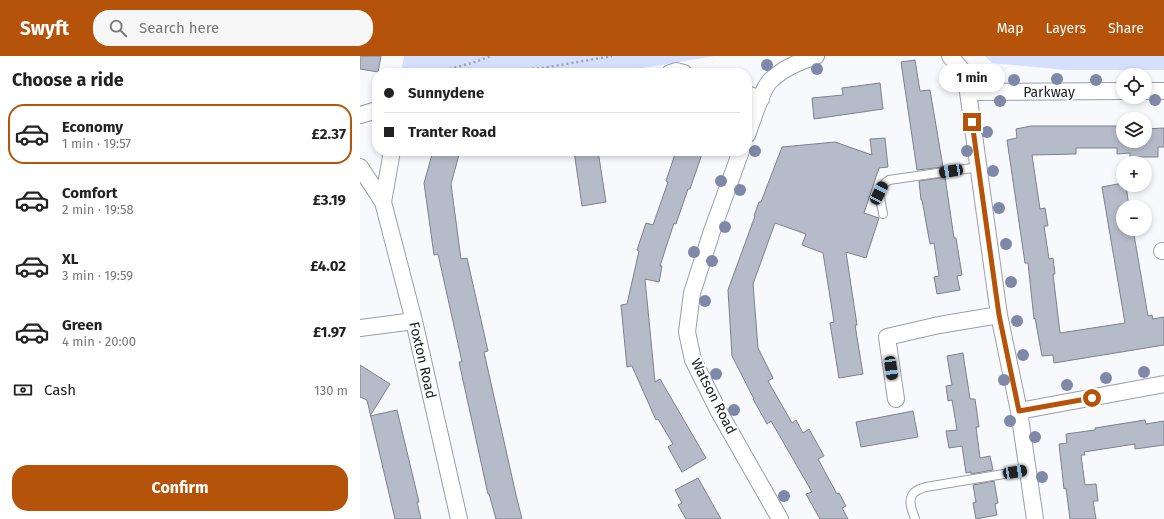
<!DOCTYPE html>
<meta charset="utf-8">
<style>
:root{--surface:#fff;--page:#f6f6f6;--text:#222;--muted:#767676;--line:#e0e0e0;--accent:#b45309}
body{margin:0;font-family:"Fira Sans",sans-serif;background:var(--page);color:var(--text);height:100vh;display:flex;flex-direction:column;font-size:15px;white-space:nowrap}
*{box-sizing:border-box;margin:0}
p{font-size:13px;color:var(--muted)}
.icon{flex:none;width:22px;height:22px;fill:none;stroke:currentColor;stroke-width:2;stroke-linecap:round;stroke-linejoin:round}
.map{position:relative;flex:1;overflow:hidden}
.sheet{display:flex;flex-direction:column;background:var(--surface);width:360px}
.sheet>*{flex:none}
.hud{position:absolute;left:12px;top:12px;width:380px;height:88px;border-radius:16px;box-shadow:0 2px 6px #0003;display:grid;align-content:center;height:88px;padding:0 12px;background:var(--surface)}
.controls{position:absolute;left:756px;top:12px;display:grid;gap:8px}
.controls a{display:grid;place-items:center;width:36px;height:36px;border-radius:50%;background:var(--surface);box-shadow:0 2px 6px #0003;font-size:20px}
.end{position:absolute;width:18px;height:18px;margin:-9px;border:5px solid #b45309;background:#fff;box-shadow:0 0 0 2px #fff}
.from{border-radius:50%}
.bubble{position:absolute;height:28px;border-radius:14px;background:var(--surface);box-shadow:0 2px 6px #0003;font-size:13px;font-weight:700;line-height:28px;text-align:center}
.car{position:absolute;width:12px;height:24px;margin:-12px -6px;border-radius:5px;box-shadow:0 0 3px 1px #0007;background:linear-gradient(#222 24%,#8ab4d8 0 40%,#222 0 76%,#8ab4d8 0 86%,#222 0)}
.hud b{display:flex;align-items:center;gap:14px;height:38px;font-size:15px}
.hud b+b{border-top:1px solid var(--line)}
.hud i{width:10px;height:10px;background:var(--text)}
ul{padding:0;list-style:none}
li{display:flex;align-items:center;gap:12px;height:60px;margin:0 8px 6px;padding:0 4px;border:2px solid transparent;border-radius:16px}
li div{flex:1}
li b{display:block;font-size:15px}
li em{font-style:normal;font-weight:700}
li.current{border-color:var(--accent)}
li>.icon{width:36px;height:36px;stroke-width:1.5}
h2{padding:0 12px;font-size:18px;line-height:48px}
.pay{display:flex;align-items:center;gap:10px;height:44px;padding:0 12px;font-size:15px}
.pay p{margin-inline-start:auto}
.primary-button{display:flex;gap:8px;margin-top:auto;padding:8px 12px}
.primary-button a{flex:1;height:46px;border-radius:16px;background:var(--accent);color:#fff;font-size:16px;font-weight:700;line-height:46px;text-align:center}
header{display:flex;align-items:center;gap:24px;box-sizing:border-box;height:56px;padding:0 20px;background:var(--accent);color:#fff}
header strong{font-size:19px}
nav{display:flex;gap:22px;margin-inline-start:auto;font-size:14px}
.search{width:280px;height:36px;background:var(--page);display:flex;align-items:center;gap:10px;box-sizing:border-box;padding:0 14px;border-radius:16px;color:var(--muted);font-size:15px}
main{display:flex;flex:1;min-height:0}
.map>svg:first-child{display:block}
</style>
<header>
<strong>Swyft</strong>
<div class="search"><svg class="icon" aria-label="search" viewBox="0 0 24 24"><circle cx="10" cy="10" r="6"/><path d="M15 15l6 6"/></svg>Search here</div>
<nav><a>Map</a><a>Layers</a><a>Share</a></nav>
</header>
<main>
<section class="sheet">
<h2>Choose a ride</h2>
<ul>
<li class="current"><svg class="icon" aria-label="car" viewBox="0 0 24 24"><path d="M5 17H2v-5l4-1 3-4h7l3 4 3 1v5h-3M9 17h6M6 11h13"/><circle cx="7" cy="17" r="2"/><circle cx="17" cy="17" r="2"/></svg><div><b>Economy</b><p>1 min · 19:57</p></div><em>£2.37</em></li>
<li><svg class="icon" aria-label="car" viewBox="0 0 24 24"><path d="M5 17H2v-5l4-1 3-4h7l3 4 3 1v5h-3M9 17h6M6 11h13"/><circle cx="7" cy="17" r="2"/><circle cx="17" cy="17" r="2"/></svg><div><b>Comfort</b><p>2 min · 19:58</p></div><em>£3.19</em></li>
<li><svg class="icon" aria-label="car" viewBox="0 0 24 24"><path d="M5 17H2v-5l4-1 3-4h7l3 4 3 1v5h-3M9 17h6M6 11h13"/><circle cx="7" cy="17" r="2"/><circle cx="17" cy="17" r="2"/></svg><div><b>XL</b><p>3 min · 19:59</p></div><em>£4.02</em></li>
<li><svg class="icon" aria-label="car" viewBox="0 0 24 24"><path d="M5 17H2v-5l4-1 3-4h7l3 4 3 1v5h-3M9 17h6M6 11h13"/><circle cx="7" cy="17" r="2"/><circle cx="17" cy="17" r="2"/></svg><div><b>Green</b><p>4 min · 20:00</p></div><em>£1.97</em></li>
</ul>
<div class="pay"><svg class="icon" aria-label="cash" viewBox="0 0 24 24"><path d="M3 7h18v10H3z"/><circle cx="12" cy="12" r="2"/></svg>Cash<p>130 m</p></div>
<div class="primary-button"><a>Confirm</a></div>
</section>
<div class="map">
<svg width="804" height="463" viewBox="0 0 804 463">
<rect width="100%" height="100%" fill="#f8f9fc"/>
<!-- green -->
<path fill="#d5e0ff" d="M 44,0 L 355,0 L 252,17 L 41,17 Z
M 625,0 L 804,0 L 804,14 L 706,14 L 632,7 Z"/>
<!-- building -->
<path fill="#b6bbc9" stroke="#7d818e" d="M 0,0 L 21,0 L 18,16 L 0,13 Z
M 555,4 L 560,35 L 570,34 L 583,111 L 557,114 L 541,6 Z
M 520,27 L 523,53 L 454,63 L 452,42 L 483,39 L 482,32 Z
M 671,70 L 763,70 L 763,85 L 785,85 L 785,73 L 804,72 L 804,91 L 798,91 L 798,101 L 770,101 L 770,97 L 757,98 L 757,92 L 716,92 L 716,98 L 672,99 L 680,153 L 685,152 L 688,170 L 684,170 L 689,203 L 693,202 L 695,218 L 693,218 L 700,277 L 765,267 L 742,131 L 763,127 L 763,129 L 766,129 L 769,151 L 763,151 L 763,173 L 773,173 L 788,260 L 792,259 L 793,263 L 804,261 L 804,289 L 694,307 L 693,299 L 682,300 L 675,262 L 674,263 L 668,207 L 665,207 L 647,84 L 657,82 L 656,73 Z
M 525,82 L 528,111 L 519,112 L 504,157 L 519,162 L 506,202 L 486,196 L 497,269 L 495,269 L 503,318 L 479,322 L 470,267 L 474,266 L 463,197 L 442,189 L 446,178 L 415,167 L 393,228 L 398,292 L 413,322 L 408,325 L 432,367 L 436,364 L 443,377 L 449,373 L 464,400 L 458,403 L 477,438 L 479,437 L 486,450 L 482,452 L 488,463 L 460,463 L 446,438 L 452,436 L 411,365 L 407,368 L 393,343 L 394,343 L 372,300 L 368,234 L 395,160 L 394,160 L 399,146 L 401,146 L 422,91 L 475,86 L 512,99 L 510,83 Z
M 73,95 L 100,95 L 91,128 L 101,203 L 107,202 L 128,295 L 124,296 L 156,439 L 162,463 L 136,463 L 129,438 L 128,438 L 99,306 L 102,306 L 78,198 L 74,199 L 64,127 Z
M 214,95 L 238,95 L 246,146 L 222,150 Z
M 316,95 L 343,95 L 330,133 L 328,133 L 316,168 L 314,167 L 300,210 L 302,210 L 299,226 L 285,223 L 295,326 L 300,323 L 346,402 L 322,416 L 308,391 L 313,388 L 298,363 L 296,364 L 272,310 L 267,311 L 261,249 L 267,248 L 279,195 L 277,194 L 286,167 L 293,169 L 308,126 L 306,125 Z
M 585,121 L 594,182 L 596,182 L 602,219 L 597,220 L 600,234 L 577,238 L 574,221 L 579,220 L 574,187 L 570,188 L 562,144 L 561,144 L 559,125 Z
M 603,297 L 610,343 L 615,343 L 619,371 L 616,371 L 620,402 L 630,400 L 633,414 L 611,418 L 611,416 L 606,417 L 602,390 L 589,392 L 586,375 L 597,374 L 592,344 L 588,345 L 586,330 L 592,329 L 587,300 Z
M 0,309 L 30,328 L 10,360 L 37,354 L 59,446 L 57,446 L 61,463 L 35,463 L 7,344 L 0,341 Z
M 553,355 L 558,381 L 501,391 L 496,366 Z
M 785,364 L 786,368 L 804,365 L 804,389 L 775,393 L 775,388 L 724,396 L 725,399 L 721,399 L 725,429 L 736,428 L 738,445 L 733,445 L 736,463 L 710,463 L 706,432 L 704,433 L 699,388 L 707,387 L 706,378 L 735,374 L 735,372 Z
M 338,422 L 361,463 L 326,463 L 318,449 L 322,447 L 315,434 Z
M 634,425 L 638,447 L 635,448 L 637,459 L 616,463 L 613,447 L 616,446 L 613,429 Z"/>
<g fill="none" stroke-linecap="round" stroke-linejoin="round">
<!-- lane casing -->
<g stroke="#999eac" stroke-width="10">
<path id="lane" d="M 523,158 C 521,144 515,133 529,124 L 619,111
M 555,463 C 552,454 546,442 556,435 C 559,433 563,432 566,431 L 668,414"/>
</g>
<!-- street casing -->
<g stroke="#999eac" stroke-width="18">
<path id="street" d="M 590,0 L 601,13 L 608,36 L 763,35
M 310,17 L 316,15 L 324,17
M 785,35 L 804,35
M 608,36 L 639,259 L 659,355 L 675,463
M 387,38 L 401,43
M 0,59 L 17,54
M 387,79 C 392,66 402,33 410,25 C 423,12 439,6 456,0
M 381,95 L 352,175 L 332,237 L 327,276 L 333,304 L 358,354 L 420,463
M 0,111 L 23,146 L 54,265 L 99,463
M 23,146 L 32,95
M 802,195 L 804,195
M 0,272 L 54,265
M 536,343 L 527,281 L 579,269 L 639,259
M 659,355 L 804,328"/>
</g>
<!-- path -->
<path stroke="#a1a3a7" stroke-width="2.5" stroke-dasharray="2 3" stroke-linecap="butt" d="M 75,17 L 115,6 L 131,0
M 107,17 L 183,12 L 252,0"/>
<!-- lane -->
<use href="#lane" stroke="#fff" stroke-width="8"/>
<!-- street -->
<use href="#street" stroke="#fff" stroke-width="16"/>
</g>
<!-- trees -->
<g fill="#8088a9">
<circle cx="407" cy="9" r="6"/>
<circle cx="457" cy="13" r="6"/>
<circle cx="622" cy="17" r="6"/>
<circle cx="697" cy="23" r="6"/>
<circle cx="654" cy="24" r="6"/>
<circle cx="736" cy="24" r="6"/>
<circle cx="795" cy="44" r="6"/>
<circle cx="640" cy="45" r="6"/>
<circle cx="627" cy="76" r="6"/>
<circle cx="395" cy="95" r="6"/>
<circle cx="607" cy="95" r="6"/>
<circle cx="633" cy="115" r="6"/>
<circle cx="361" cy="125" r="6"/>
<circle cx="380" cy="134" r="6"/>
<circle cx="639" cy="152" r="6"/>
<circle cx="365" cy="171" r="6"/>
<circle cx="646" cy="188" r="6"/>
<circle cx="334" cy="196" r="6"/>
<circle cx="352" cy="205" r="6"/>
<circle cx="651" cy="226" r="6"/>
<circle cx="345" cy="245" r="6"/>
<circle cx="657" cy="265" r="6"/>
<circle cx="663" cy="299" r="6"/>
<circle cx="784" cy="316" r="6"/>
<circle cx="356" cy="318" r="6"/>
<circle cx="746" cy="322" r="6"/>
<circle cx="644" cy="324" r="6"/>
<circle cx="707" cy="329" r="6"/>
<circle cx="374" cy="354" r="6"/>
<circle cx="650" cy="365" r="6"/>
<circle cx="675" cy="381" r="6"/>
<circle cx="682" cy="421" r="6"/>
<circle cx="424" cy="440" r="6"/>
</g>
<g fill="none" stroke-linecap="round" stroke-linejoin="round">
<!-- route -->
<path stroke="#b45309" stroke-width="5" d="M 612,66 L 639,259 L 659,355 L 732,342"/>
</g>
<g text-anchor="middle" stroke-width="4" stroke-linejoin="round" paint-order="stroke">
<!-- street labels -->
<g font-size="14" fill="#202227" stroke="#fff">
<text x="689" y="41">Parkway</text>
<text transform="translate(63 304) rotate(77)" y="5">Foxton Road</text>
<text transform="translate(354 340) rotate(63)" y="5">Watson Road</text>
</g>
</g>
</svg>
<div class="controls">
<a><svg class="icon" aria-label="locate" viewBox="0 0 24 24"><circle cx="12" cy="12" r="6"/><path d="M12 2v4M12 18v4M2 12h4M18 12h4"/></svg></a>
<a><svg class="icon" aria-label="layers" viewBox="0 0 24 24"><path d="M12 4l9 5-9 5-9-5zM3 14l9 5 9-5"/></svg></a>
<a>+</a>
<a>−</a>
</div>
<i class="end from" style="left:732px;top:342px"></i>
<i class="end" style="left:612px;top:66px"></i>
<div class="bubble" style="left:579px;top:8px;width:66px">1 min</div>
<i class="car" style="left:591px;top:115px;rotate:261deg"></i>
<i class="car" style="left:519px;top:137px;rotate:26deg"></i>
<i class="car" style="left:531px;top:312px;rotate:172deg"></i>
<i class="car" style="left:655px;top:416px;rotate:81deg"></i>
<div class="hud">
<b><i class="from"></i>Sunnydene</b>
<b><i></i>Tranter Road</b>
</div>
</div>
</main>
